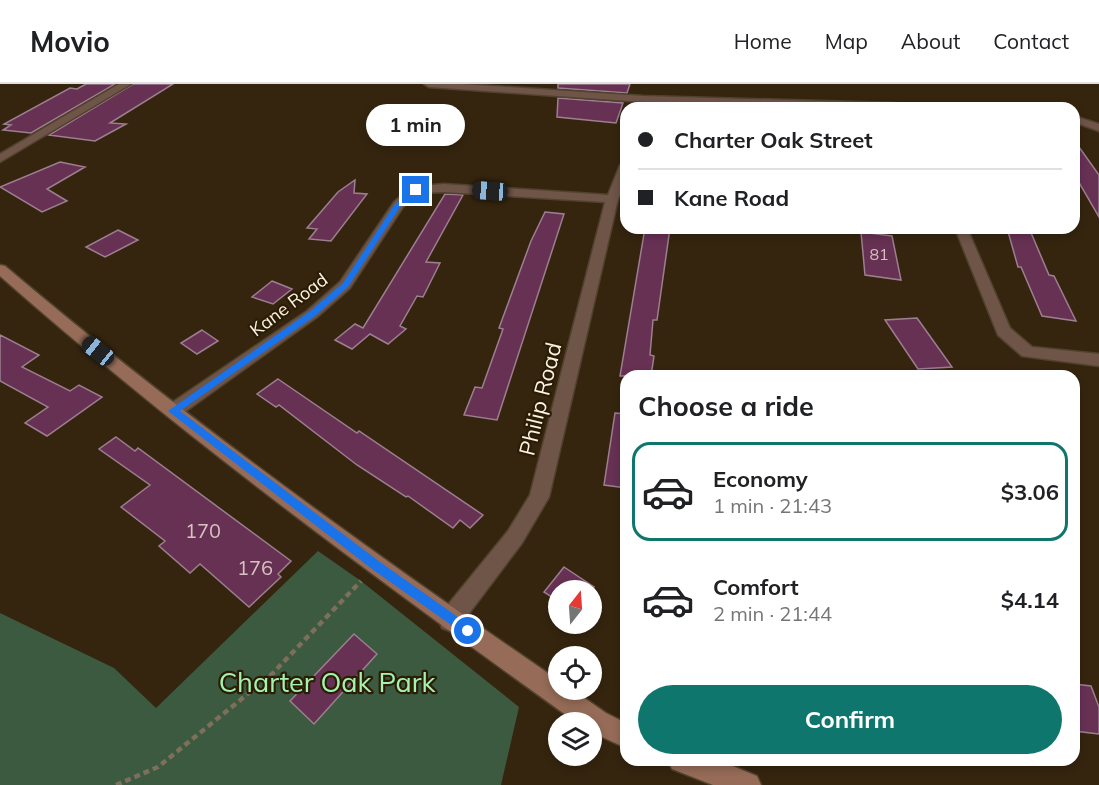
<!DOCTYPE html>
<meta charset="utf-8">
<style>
:root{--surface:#fff;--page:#f2f2f2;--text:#202124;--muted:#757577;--line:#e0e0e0;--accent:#0f766e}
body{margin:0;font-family:Mulish,sans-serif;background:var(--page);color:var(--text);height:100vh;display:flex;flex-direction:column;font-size:22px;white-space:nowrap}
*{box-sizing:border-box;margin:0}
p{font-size:20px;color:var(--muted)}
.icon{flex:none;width:33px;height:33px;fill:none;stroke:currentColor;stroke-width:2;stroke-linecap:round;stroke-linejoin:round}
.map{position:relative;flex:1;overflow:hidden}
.drawer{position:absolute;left:620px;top:286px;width:460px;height:396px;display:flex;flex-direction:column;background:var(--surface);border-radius:18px;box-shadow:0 3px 9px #0003}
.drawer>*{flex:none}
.hud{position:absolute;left:620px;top:18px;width:460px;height:132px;border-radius:18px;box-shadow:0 3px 9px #0003;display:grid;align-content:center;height:132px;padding:0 18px;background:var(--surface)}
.needle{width:39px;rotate:17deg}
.fabs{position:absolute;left:548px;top:496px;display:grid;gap:12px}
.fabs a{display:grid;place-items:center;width:54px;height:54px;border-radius:50%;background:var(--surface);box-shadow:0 3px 9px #0003;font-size:30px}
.end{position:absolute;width:27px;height:27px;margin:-14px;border:8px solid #1a73e8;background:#fff;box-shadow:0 0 0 3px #fff}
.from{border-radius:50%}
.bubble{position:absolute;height:42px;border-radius:21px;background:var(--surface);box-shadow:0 3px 9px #0003;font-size:20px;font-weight:700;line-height:42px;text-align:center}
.car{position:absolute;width:18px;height:36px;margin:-18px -9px;border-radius:8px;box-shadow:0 0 4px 2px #0007;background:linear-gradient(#222 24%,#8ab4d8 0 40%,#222 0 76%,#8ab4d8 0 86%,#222 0)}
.hud b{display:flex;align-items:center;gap:21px;height:57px;font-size:22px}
.hud b+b{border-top:2px solid var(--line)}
.hud i{width:15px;height:15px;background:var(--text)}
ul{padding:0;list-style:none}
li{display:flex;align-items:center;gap:18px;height:99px;margin:0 12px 9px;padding:0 6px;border:3px solid transparent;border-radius:18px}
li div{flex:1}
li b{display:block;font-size:22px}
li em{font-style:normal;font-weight:700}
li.active{border-color:var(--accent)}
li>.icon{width:54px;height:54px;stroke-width:1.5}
h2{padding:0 18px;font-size:27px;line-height:72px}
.button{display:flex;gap:12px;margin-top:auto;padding:12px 18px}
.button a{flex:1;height:69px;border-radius:36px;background:var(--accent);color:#fff;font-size:24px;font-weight:700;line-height:69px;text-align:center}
header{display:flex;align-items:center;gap:36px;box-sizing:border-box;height:84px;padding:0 30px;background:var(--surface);border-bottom:2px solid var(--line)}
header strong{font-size:28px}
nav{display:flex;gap:33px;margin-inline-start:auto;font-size:21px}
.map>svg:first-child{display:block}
</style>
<header>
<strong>Movio</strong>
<nav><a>Home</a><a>Map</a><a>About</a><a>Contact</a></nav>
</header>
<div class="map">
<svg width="1099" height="701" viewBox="0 0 1099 701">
<rect width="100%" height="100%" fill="#35250f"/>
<!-- green -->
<path fill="#3b5a40" d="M 318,467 L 361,497 L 519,623 L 501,701 L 0,701 L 0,529 L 114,584 L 156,624 Z"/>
<!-- building -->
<path fill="#673154" stroke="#9c7f90" stroke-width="1.5" d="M 86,0 L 115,0 L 31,49 L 3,46 L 11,41 L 4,40 L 70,4 L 77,5 Z
M 133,0 L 173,0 L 110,39 L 126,40 L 95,57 L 49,51 Z
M 558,0 L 630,0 L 627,9 L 558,4 Z
M 558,14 L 623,19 L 616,39 L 557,33 Z
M 1074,56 L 1099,91 L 1099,133 L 1074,90 Z
M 60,78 L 85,83 L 47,105 L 67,117 L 42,128 L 0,103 Z
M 355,96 L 354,109 L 367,110 L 331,157 L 309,155 L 317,145 L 307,144 L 338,108 Z
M 445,110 L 463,111 L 426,178 L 440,179 L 423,213 L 417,212 L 400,242 L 406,245 L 388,260 L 370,250 L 352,265 L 335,256 L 355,240 L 363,244 Z
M 545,128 L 564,130 L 497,336 L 464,331 L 475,303 L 482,304 L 503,245 L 499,244 L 531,157 Z
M 645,144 L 670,144 L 657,236 L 653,236 L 650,271 L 654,272 L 651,292 L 620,292 Z
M 1007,144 L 1029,144 L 1049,191 L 1054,192 L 1076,237 L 1042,232 L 1021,183 L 1018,183 Z
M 118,146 L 138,156 L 105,173 L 86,163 Z
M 861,148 L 892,152 L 901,196 L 865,191 Z
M 272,197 L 292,205 L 273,220 L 252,213 Z
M 917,234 L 952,283 L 918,285 L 885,236 Z
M 202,246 L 218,257 L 197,270 L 181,259 Z
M 0,251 L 39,271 L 22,283 L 70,307 L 79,301 L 102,313 L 47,352 L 25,339 L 48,323 L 0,297 Z
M 278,295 L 357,349 L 359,347 L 483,431 L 470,444 L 460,436 L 453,444 L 408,412 L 406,413 L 357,381 L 279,321 L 276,323 L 257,310 Z
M 615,329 L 626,330 L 626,404 L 604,401 Z
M 116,353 L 135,367 L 138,364 L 291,477 L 278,490 L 281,493 L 249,523 L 200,480 L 190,489 L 159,462 L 165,457 L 121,423 L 150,401 L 99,365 Z
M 564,483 L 594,503 L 591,507 L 558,507 L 558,517 L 544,508 Z
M 354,550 L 377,570 L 314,640 L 290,617 Z
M 1074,600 L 1091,602 L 1099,623 L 1099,650 L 1074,647 Z"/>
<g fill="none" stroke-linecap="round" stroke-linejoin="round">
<!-- minor casing -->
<g stroke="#51422d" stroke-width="3">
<path id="minor" d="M 424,0 L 463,0 L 643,12 L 891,19 L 926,21 L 931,24 L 643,18 L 429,3 Z
M 1074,32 L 1099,40 L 1099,47 L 1074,38 Z
M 626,78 L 626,97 L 618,115 L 549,413 L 522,459 L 458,544 L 450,547 L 442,544 L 439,536 L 442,528 L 508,447 L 530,411 L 605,118 L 444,108 L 418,109 L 403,123 L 350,204 L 317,233 L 179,332 L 173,334 L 167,332 L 164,327 L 167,322 L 307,227 L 340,198 L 394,118 L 411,103 L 444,100 L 608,111 L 620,81 Z
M 955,144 L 967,144 L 1010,244 L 1032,263 L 1099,270 L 1099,282 L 1022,272 L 998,251 Z"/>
</g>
<!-- tertiary casing -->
<g stroke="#51422d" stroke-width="3">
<path id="tertiary" d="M 119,0 L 131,0 L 0,78 L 0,70 Z"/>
</g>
<!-- secondary casing -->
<g stroke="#51422d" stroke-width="3">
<path id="secondary" d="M 0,181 L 5,182 C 181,331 368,466 558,596 L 558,606 L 573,606 L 606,629 L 626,639 L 626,664 L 591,648 L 591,639 L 577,639 C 379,497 183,353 0,192 Z
M 668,676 L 718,676 L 757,692 L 761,701 L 713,701 L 672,685 Z"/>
</g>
<!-- path -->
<path stroke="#7d6f5c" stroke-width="4.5" stroke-dasharray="6 4" stroke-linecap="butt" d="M 116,701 L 158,683 L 271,591 L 361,497"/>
<!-- minor -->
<use href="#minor" fill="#6f5448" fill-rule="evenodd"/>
<!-- tertiary -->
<use href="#tertiary" fill="#6f5448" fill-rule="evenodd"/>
<!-- secondary -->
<use href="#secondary" fill="#966c58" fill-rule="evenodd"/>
</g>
<!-- route -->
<path fill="#1a73e8" d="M 416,104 L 419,106 L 400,123 L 348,203 L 315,232 L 180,327 L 380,478 L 472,543 L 474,547 L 468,553 L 372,485 L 168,327 L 309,228 L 343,199 L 395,120 Z"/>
<g text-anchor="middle" stroke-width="4.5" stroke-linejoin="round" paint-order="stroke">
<!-- far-number labels -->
<g font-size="16" fill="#d8c2c1">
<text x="879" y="176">81</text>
</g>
<!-- far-street labels -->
<g font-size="18" fill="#fdf3e5" stroke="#2b1c05">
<text transform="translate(289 221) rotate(-37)" y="6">Kane Road</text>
</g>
<!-- number labels -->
<g font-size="20" fill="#d8c2c1">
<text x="203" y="454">170</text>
<text x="255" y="491">176</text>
</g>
<!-- street labels -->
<g font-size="22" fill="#fdf3e5" stroke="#2b1c05">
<text transform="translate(540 315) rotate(-76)" y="8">Philip Road</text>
</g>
<!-- near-park labels -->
<g font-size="27" fill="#a3f2af" stroke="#2b1c05">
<text x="327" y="608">Charter Oak Park</text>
</g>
</g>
</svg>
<div class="fabs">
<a><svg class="needle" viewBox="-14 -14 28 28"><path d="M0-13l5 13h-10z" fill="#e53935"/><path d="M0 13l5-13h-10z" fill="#757577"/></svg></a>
<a><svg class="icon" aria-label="locate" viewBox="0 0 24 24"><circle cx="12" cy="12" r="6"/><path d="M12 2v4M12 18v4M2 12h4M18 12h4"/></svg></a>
<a><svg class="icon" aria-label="layers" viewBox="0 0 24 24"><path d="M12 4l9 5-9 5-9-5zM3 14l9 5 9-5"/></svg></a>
</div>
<i class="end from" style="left:468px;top:547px"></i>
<i class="end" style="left:416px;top:106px"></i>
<div class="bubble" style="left:366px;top:20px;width:99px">1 min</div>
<i class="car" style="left:490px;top:107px;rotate:274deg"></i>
<i class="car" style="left:98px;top:267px;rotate:309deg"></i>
<div class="hud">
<b><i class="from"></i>Charter Oak Street</b>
<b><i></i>Kane Road</b>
</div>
<section class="drawer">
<h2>Choose a ride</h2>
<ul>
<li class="active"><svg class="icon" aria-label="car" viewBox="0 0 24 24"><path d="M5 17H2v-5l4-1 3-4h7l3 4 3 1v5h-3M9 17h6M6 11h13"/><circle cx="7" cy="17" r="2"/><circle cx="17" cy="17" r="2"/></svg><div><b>Economy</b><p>1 min · 21:43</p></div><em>$3.06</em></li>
<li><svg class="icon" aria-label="car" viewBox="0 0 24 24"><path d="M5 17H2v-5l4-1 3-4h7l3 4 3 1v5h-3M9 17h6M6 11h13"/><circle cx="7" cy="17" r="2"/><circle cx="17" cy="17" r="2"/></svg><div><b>Comfort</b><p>2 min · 21:44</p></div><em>$4.14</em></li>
</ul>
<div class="button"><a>Confirm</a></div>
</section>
</div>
